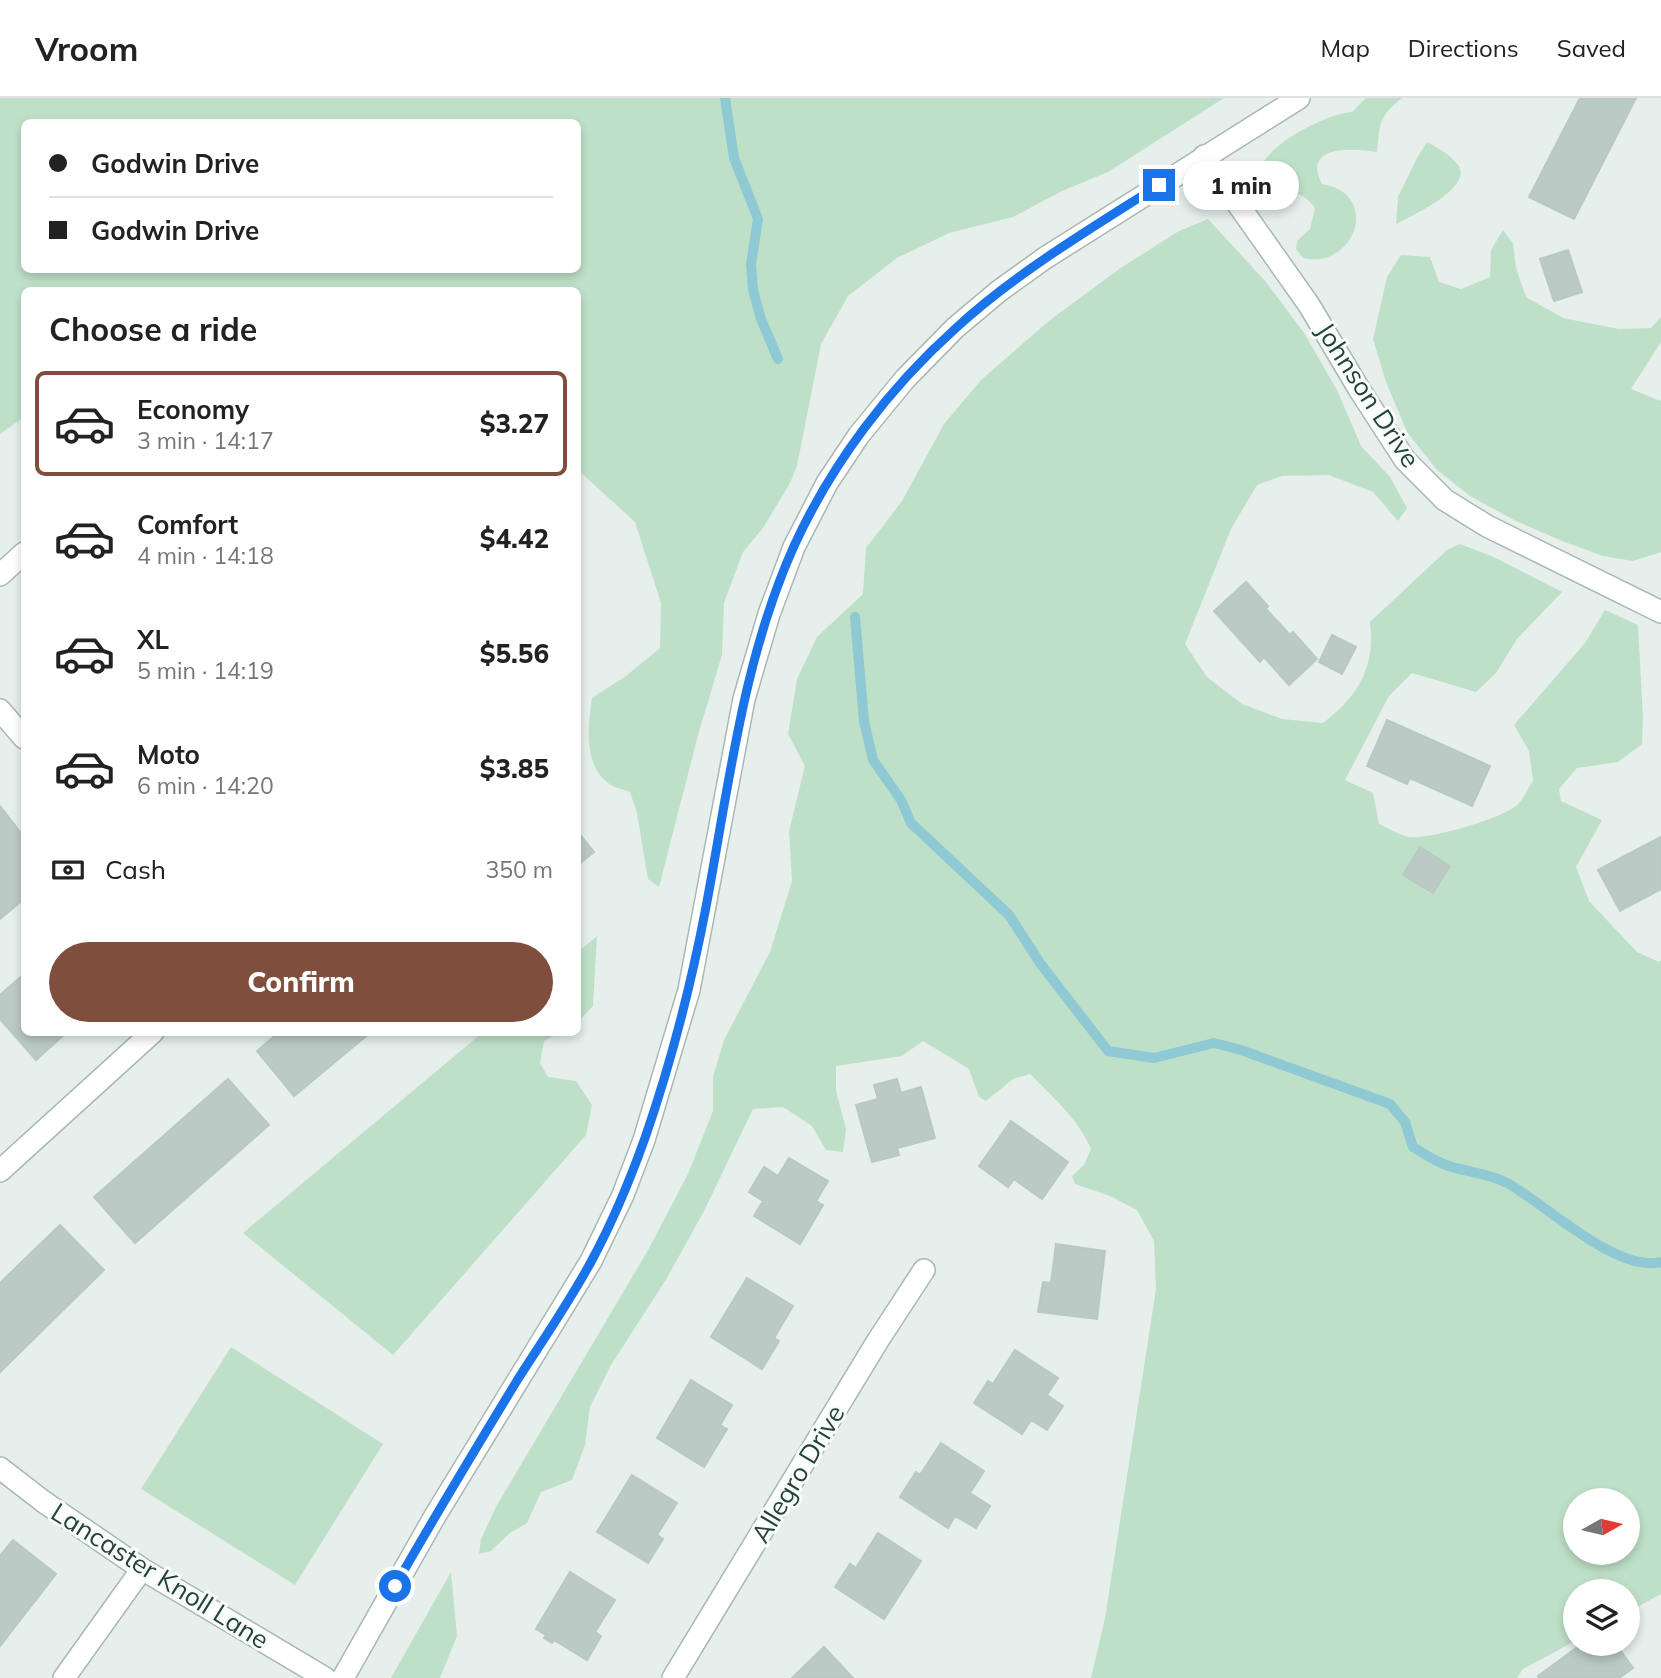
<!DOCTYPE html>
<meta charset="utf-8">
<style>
:root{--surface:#fff;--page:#f6f6f6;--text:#222;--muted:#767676;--line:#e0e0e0;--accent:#804e3d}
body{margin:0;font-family:Mulish,sans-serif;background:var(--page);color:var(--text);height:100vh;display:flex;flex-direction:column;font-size:26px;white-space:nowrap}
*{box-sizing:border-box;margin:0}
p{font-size:23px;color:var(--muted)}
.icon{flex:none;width:38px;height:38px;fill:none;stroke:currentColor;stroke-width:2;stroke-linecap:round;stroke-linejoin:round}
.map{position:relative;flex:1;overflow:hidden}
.drawer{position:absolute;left:21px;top:189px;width:560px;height:749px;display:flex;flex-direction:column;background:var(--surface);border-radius:10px;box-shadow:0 4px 10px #0003}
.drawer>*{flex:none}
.top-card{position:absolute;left:21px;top:21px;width:560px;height:154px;border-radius:10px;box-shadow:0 4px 10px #0003;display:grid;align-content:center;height:154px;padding:0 28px;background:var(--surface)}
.needle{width:46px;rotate:82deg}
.tools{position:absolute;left:1563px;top:1390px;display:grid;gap:14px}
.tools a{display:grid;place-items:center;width:77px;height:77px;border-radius:50%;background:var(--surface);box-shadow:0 4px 10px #0003;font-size:35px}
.end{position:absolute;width:32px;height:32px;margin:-16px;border:9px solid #1a73e8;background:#fff;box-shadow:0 0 0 4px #fff}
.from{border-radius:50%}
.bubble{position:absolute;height:49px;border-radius:24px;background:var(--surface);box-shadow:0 4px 10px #0003;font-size:23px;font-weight:800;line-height:49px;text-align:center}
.top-card b{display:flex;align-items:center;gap:24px;height:66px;font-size:26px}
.top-card b+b{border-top:2px solid var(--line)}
.top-card i{width:18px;height:18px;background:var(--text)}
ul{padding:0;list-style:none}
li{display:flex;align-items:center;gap:21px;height:105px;margin:0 14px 10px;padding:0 14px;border:4px solid transparent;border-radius:10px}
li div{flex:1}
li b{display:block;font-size:26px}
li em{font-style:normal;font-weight:800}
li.active{border-color:var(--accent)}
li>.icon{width:63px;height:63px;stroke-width:1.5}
h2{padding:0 28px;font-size:32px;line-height:84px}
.pay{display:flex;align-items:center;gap:18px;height:77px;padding:0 28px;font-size:26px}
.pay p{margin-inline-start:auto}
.button{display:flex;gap:14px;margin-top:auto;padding:14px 28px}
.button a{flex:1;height:80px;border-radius:42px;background:var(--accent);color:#fff;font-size:28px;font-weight:800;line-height:80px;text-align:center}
header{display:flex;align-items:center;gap:42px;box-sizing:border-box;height:98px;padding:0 35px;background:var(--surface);border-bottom:2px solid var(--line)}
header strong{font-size:33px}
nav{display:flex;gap:38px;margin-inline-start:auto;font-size:24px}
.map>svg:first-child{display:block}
</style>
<header>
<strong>Vroom</strong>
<nav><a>Map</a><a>Directions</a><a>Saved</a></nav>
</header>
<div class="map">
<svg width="1661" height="1580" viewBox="0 0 1661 1580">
<rect width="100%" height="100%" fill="#e6efeb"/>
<!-- green -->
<path fill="#bfe0c8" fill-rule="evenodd" d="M 0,0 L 1224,0 L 1108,74 L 1062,93 L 1013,119 L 949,135 L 897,160 L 848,198 L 821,246 L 797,368 L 790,385 L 763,430 L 743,454 L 724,505 L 722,557 L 698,637 L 659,789 L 648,781 L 637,715 L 630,694 C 623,691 614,690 608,685 C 583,666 588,627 592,600 L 626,578 L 660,550 L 661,505 L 635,424 L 578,372 L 578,192 L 238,192 L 206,189 L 201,192 L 24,192 L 24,319 L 0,336 ZM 24,24 L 578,24 L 578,172 L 24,172 Z
M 1366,0 L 1402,0 C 1378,19 1380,26 1377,54 C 1354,50 1301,47 1322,86 C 1382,96 1355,172 1303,160 L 1296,151 L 1297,143 L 1310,131 L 1315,110 C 1299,88 1284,96 1262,88 C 1260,80 1260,73 1263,66 C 1272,44 1329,15 1352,14 Z
M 1427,44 C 1438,50 1451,57 1458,67 C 1474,90 1412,117 1396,126 L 1398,99 L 1417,60 Z
M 1208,121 L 1266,184 L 1304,235 L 1337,292 L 1361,348 L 1390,379 L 1407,410 L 1398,423 L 1373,394 L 1329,377 L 1282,378 L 1257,387 L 1231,431 L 1185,546 L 1207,579 L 1242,606 L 1282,621 L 1323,625 C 1359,597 1375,570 1370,524 L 1447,452 L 1460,446 L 1494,459 L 1562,494 L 1517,541 L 1496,575 L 1476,594 L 1412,575 L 1389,598 L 1345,682 L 1373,695 L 1379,726 C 1388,730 1399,737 1409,739 C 1428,742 1505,720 1518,706 C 1524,700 1528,690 1533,683 L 1529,653 L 1514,627 L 1585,545 L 1605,512 L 1638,527 L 1643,620 L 1642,646 L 1618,664 L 1577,670 L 1559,691 L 1561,703 L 1602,722 L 1576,769 L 1589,803 L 1637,854 L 1659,864 L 1661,862 L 1661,1496 L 1628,1514 L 1628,1493 L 1575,1493 L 1575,1543 L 1523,1571 L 1517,1580 L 1091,1580 L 1105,1520 L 1156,1191 L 1154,1143 L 1137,1112 L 1110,1098 L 1075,1086 L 1072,1078 L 1084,1067 L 1091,1051 C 1078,1021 1053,999 1030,976 L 1013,981 L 986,1003 L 979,999 L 969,971 L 923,943 L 902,958 L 836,968 L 836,993 L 846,1031 L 843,1054 L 826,1052 L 812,1028 L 783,1009 L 753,1011 L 704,1113 L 667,1180 L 611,1267 L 590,1309 L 585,1347 L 572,1382 L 541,1394 L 527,1425 L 510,1435 L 491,1453 L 479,1456 L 481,1441 L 497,1407 L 647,1154 L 688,1076 L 713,1013 L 713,979 L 724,942 L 770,854 L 792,783 L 789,733 L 805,668 L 788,636 L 797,581 L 817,539 L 863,496 L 866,450 L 902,403 L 944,326 L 981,282 L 1050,222 L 1122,169 L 1179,133 ZM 1575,1402 L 1628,1402 L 1628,1454 L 1575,1454 Z
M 1503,132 L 1513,145 L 1516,170 L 1526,199 L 1563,220 L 1619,231 L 1651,230 L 1661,219 L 1661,244 L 1631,291 L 1661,303 L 1661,454 L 1633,463 L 1603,458 L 1562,443 L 1514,422 L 1470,398 L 1437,372 L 1407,334 L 1386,284 L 1373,241 L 1387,179 L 1401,157 L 1430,159 L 1439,184 L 1461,191 L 1490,179 L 1491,152 Z
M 597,838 L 593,908 L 578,923 L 578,854 Z
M 482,935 L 559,935 L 544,943 L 540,965 L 548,979 L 576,983 L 592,1007 L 586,1037 L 393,1257 L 243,1135 Z
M 231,1249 L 383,1346 L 295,1487 L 141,1391 Z
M 451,1474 L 457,1538 L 440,1580 L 391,1580 Z"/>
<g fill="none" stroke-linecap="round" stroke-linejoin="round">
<!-- stream -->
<path stroke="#8ec9d4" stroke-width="10" d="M 725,0 L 734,60 L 758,121 L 751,166 L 753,192 L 761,221 L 778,261
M 855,519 L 864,623 L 873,662 L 901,702 L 911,725 L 1009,817 L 1040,865 L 1108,953 L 1154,960 L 1214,945 L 1241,952 L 1390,1006 L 1405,1024 L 1413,1049 C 1423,1055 1434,1063 1446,1067 C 1465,1074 1489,1075 1507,1085 C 1546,1106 1616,1175 1661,1164"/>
</g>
<!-- building -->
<path fill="#bbcac4" stroke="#b8c9c2" stroke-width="2" d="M 1580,0 L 1636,0 L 1574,121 L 1529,99 Z
M 1568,152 L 1582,194 L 1554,203 L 1540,161 Z
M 1246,484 L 1268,508 L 1266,511 L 1290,537 L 1293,534 L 1317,561 L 1289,587 L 1264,559 L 1260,564 L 1214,513 Z
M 1332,537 L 1356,549 L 1342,576 L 1319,564 Z
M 1387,622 L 1490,668 L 1472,708 L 1410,680 L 1407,686 L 1367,668 Z
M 0,708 L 24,739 L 24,801 L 0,821 Z
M 578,734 L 594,754 L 578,767 Z
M 1661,739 L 1661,791 L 1620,813 L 1598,772 Z
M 1420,749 L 1450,768 L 1433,795 L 1403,777 Z
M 24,876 L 24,934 L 67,934 L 36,962 L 0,921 L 0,897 Z
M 279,934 L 371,934 L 294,998 L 257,953 Z
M 228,981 L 269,1027 L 135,1145 L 94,1099 Z
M 897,981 L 901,995 L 921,989 L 935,1040 L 897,1050 L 899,1057 L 872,1064 L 856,1007 L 878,1001 L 874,987 Z
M 1011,1023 L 1068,1064 L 1042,1101 L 1014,1081 L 1008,1089 L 979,1068 Z
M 789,1060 L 828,1083 L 816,1103 L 823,1107 L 800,1146 L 754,1118 L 763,1103 L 749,1094 L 764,1069 L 778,1078 Z
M 60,1127 L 104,1172 L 0,1274 L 0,1185 Z
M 1056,1146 L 1105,1153 L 1097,1221 L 1038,1214 L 1043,1184 L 1051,1185 Z
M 747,1180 L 793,1208 L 774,1240 L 779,1243 L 762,1271 L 711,1239 Z
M 1015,1252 L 1058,1280 L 1047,1297 L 1063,1308 L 1047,1332 L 1031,1322 L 1022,1336 L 974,1305 L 988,1283 L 993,1286 Z
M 691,1282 L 732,1307 L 720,1327 L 727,1331 L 704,1369 L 657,1340 Z
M 941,1345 L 984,1373 L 970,1395 L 990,1408 L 976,1430 L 955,1418 L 948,1430 L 900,1399 L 916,1374 L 920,1377 Z
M 632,1377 L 677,1405 L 657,1437 L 663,1441 L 648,1465 L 597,1434 Z
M 878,1435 L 921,1463 L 884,1521 L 835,1489 L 850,1466 L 856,1470 Z
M 13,1442 L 56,1476 L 0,1548 L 0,1458 Z
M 570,1474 L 615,1502 L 595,1534 L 601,1538 L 587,1562 L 554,1542 L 552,1545 L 544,1540 L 546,1537 L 536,1531 Z
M 1583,1545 L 1615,1545 L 1633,1570 L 1619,1580 L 1539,1580 L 1538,1578 Z
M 824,1549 L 853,1580 L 792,1580 Z"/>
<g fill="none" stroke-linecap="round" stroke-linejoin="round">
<!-- minor casing -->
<g stroke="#a8b8b2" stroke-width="24">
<path id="minor" d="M 1204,58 L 1309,207 L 1359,291 L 1405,362 L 1445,402 L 1487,428 L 1661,514
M 0,477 L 24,455
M 0,612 L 24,640
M 0,1073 L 153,934
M 0,1370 L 44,1404 L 142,1471 L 325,1580
M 64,1580 L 142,1471
M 673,1580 L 877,1244 L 924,1172"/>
</g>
<!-- tertiary casing -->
<g stroke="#a8b8b2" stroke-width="24">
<path id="tertiary" d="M 343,1580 L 435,1418 L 591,1163 L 623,1097 L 644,1042 L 689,892 L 744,601 L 769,516 L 794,449 L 827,385 L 859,337 L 905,281 L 955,230 L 999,193 L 1045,160 L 1299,0"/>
</g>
<!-- minor -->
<use href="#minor" stroke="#fff" stroke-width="21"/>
<!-- tertiary -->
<use href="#tertiary" stroke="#fff" stroke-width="21"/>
</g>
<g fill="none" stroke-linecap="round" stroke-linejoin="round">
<!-- route -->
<path stroke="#1a73e8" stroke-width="9" d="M 395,1488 C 435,1418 476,1350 518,1281 C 543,1242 570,1203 592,1162 C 613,1123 630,1082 645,1040 C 671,965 691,887 706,809 C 729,687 743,561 794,448 C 832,365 889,290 956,230 C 1017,174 1089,132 1159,87"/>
</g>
<g text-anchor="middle" stroke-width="6" stroke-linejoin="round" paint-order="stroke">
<!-- street labels -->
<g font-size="26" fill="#24423a" stroke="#f7fbf9">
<text transform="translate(1368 297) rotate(57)" y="9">Johnson Drive</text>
<text transform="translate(798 1376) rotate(-59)" y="9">Allegro Drive</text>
<text transform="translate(160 1478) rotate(32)" y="9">Lancaster Knoll Lane</text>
</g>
</g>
</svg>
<div class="tools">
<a><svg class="needle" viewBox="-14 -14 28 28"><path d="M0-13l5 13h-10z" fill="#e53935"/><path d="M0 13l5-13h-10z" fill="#767676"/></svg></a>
<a><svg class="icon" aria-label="layers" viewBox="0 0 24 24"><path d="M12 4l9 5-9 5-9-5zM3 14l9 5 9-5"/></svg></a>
</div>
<i class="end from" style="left:395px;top:1488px"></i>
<i class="end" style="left:1159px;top:87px"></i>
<div class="bubble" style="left:1183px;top:63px;width:116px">1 min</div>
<div class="top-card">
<b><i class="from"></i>Godwin Drive</b>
<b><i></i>Godwin Drive</b>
</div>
<section class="drawer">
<h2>Choose a ride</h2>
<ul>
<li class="active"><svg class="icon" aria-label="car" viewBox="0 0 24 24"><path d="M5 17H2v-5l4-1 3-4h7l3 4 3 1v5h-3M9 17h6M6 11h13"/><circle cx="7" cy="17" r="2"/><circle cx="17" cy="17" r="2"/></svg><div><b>Economy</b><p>3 min · 14:17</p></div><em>$3.27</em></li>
<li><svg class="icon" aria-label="car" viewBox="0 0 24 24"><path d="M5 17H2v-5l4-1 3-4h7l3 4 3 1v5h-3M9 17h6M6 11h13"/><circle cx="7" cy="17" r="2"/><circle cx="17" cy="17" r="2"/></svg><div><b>Comfort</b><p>4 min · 14:18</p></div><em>$4.42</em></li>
<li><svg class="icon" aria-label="car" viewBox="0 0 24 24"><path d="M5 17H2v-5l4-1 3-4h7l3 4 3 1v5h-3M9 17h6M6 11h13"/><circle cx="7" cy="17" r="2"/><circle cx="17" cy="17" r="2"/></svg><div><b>XL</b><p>5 min · 14:19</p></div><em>$5.56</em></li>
<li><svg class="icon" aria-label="car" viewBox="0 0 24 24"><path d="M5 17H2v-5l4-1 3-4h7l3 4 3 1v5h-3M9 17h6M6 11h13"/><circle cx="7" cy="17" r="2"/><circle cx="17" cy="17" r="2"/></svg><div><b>Moto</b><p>6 min · 14:20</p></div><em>$3.85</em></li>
</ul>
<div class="pay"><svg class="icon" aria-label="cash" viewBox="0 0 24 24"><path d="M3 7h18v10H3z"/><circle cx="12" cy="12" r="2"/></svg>Cash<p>350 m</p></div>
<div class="button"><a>Confirm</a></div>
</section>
</div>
